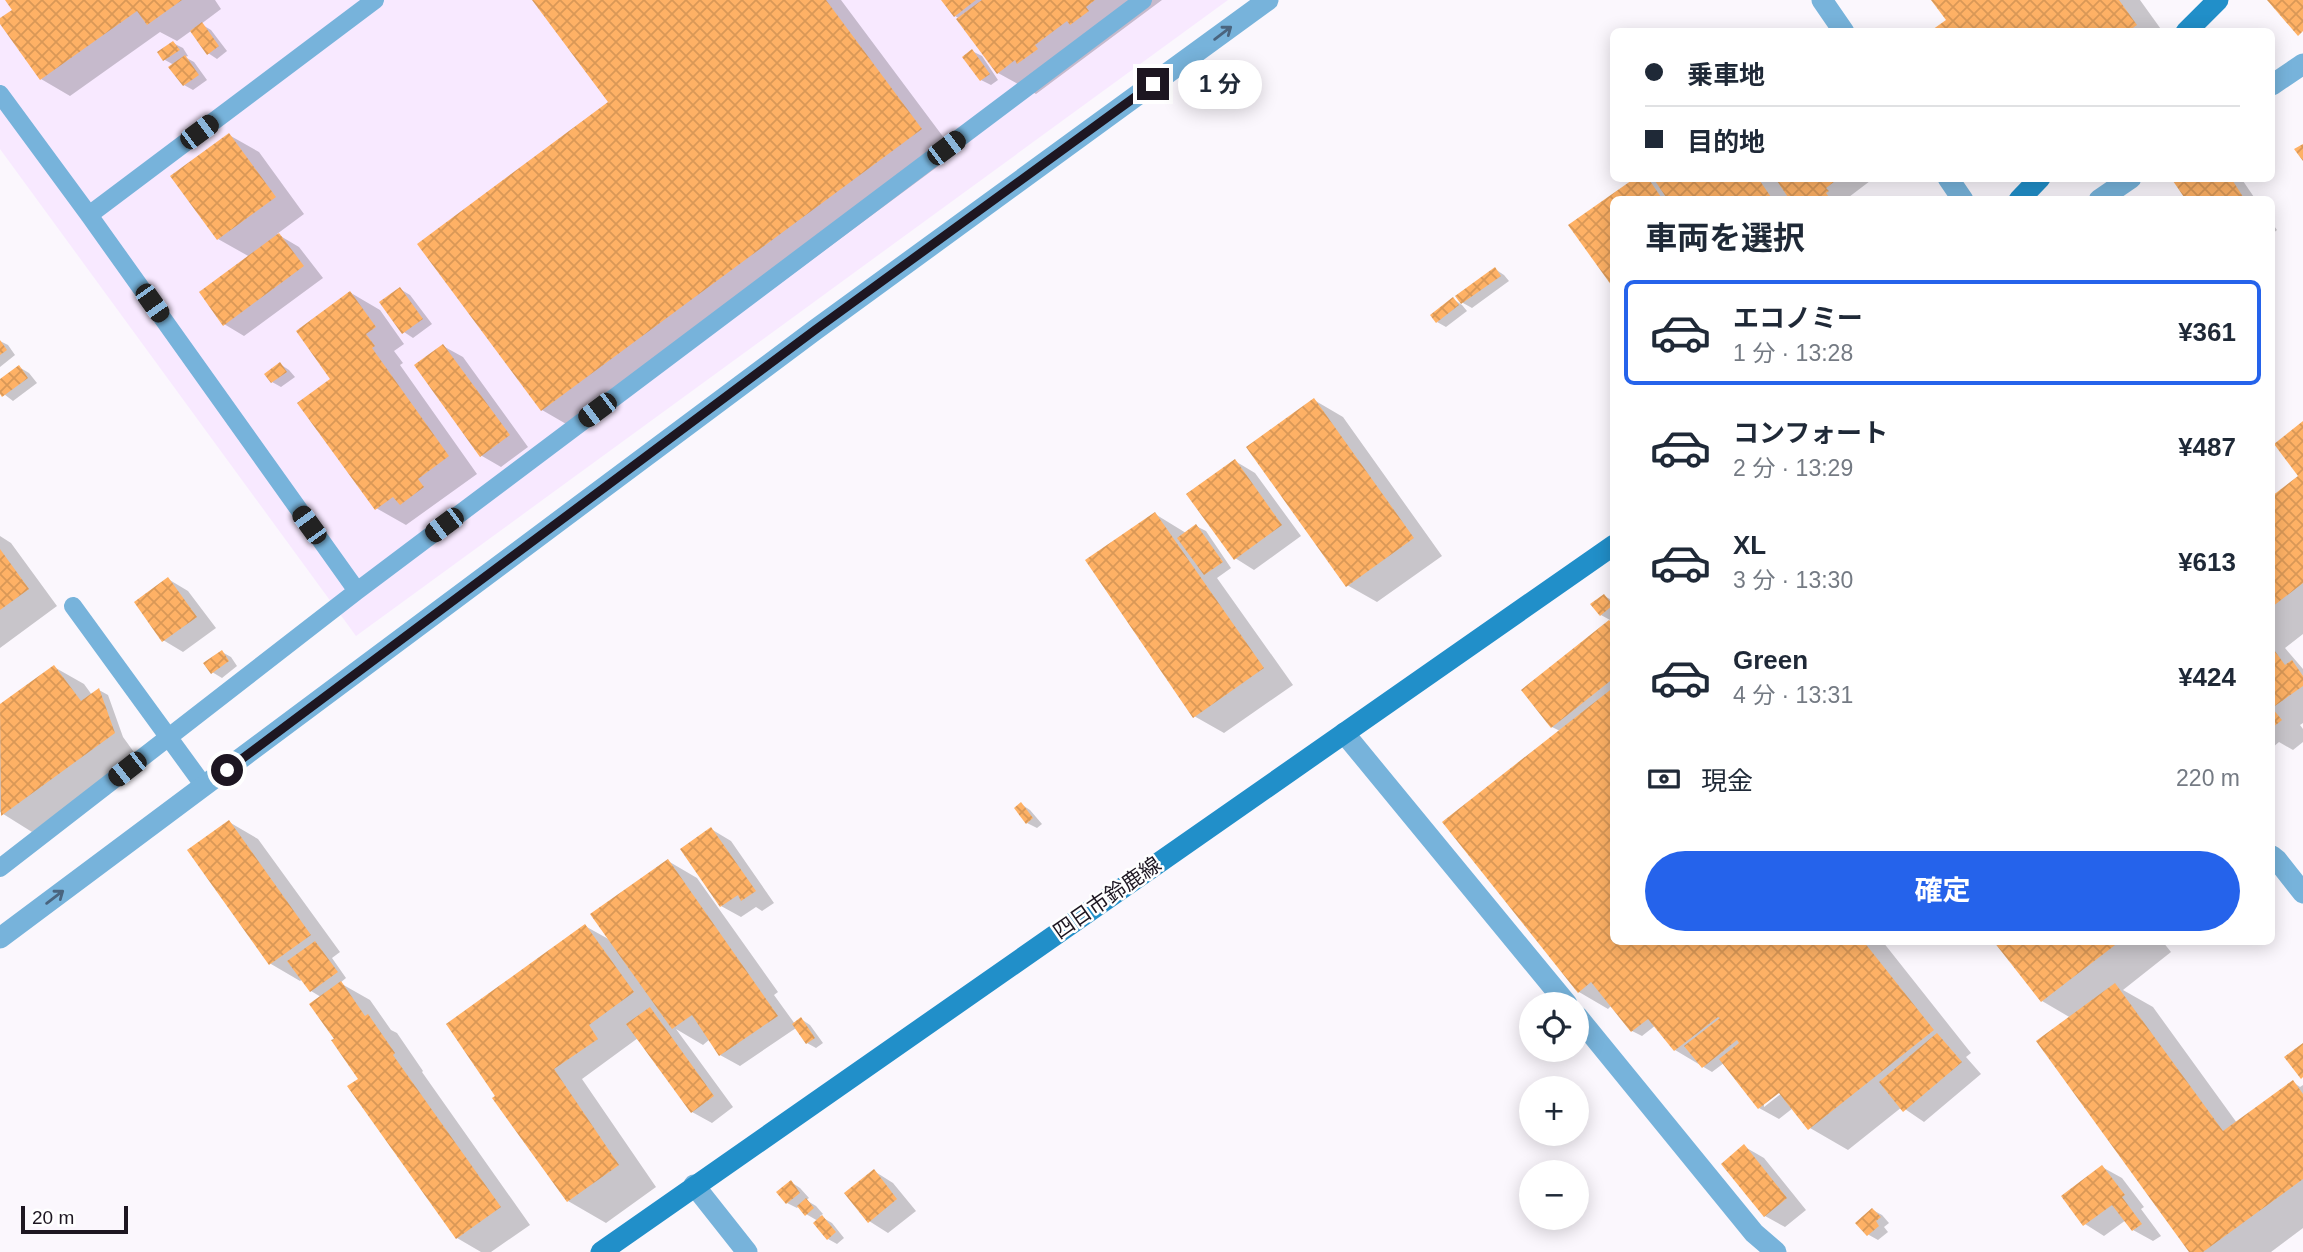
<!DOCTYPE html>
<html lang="ja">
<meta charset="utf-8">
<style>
:root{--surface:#fff;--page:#f2f2f3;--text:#1f2937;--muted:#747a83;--line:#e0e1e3;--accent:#2563eb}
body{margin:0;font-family:Helvetica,"Noto Sans JP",sans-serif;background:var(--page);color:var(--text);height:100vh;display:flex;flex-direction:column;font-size:26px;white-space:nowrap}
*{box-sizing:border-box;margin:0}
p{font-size:23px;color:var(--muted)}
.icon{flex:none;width:38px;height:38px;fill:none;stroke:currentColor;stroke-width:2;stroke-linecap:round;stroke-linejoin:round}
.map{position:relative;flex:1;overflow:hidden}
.panel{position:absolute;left:1610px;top:196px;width:665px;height:749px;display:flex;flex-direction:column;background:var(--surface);border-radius:10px;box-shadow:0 4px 18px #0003}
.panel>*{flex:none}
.guide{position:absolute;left:1610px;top:28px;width:665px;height:154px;border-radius:10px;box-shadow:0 4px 18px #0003;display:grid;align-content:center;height:154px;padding:0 35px;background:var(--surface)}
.tools{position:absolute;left:1519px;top:992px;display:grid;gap:14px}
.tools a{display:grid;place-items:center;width:70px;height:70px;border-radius:50%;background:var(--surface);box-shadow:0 4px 18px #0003;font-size:35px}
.scale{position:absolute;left:21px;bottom:18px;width:107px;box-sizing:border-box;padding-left:7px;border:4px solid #1d1621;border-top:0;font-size:19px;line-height:24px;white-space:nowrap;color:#1d1621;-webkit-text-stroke:5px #fff;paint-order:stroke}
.end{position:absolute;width:32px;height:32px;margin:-16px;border:9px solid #1d1621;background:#fff;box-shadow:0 0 0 4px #fff}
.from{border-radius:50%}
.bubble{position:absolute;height:49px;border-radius:24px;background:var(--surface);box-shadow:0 4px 18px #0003;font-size:23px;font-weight:700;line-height:49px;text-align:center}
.car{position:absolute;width:21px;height:42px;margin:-21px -10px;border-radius:9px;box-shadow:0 0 5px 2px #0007;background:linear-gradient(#222 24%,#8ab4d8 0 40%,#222 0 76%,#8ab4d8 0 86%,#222 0)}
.guide b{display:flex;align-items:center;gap:24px;height:66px;font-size:26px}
.guide b+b{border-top:2px solid var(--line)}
.guide i{width:18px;height:18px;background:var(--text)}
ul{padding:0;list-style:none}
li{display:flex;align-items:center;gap:21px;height:105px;margin:0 14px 10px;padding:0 21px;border:4px solid transparent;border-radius:10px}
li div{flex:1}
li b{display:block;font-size:26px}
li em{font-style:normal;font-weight:700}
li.current{border-color:var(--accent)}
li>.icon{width:63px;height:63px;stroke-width:1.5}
h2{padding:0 35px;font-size:32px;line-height:84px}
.pay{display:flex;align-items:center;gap:18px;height:77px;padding:0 35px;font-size:26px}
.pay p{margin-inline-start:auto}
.button{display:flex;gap:14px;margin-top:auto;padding:14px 35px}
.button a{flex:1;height:80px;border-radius:42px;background:var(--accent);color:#fff;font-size:28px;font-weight:700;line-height:80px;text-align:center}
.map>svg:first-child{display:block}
</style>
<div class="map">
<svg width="2303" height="1252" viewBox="0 0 2303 1252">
<defs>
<pattern id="building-cross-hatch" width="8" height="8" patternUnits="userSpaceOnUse" patternTransform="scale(1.75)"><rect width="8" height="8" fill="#feb165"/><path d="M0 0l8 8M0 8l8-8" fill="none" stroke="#d99857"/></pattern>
</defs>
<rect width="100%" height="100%" fill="#fbf7fd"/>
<!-- built -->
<path fill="#f8e9ff" d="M 0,0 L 1228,0 L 356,636 L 0,149 Z"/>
<!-- shadow -->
<path fill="#0003" fill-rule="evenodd" d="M 7,0 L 215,0 L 221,9 L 201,24 L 211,30 L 227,51 L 217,59 L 208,53 L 191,31 L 177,41 L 160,32 L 70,96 L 41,79 L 0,21 L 14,10 Z
M 534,0 L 841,0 L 950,146 L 935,156 L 941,164 L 580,432 L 542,410 L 610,103 Z
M 943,0 L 1162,0 L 1036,94 L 998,73 L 960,19 L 955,16 Z
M 1933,0 L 2140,0 L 2163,32 L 1933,32 L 1952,26 Z
M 173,43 L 183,48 L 188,56 L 185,57 L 194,62 L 207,80 L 193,90 L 184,85 L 174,65 L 165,60 L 159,52 Z
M 972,51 L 982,56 L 998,80 L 991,85 L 981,80 Z
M 229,135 L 259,152 L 304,214 L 277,234 L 299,247 L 323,278 L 244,336 L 224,324 L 250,257 L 218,239 Z
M 1638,178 L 1651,178 L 1659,183 L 1655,178 L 1874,178 L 1845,200 L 1614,200 L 1571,225 Z
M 2179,178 L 2241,178 L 2256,200 L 2188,200 Z
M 2272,223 L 2277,230 L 2272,234 Z
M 1495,269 L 1504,275 L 1509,281 L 1472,308 L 1463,303 L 1458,296 Z
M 400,289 L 410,295 L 432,324 L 413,338 L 404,332 Z
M 351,293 L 380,310 L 404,344 L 394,351 L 403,363 L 400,365 L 477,474 L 406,525 L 376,508 L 332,379 Z
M 1453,299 L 1462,305 L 1467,311 L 1446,327 L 1437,322 Z
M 0,341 L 8,345 L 15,355 L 0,367 Z
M 443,346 L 463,357 L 528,447 L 501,467 L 482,456 Z
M 280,364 L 289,370 L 295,377 L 281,387 L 272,382 Z
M 19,367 L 29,373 L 37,383 L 13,401 L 0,391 L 0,381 Z
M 1314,400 L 1343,417 L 1442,556 L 1377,602 L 1347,585 Z
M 2303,423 L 2303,634 L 2285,648 L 2303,669 L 2303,723 L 2300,725 L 2303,729 L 2303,742 L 2293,750 L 2279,742 L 2272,748 L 2272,498 L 2301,476 Z
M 1235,461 L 1255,473 L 1301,536 L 1254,570 L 1235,558 Z
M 1155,514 L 1186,533 L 1196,526 L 1206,531 L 1231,568 L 1217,578 L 1293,685 L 1224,733 L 1194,716 Z
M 0,536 L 11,543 L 57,606 L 0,648 Z
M 168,579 L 188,591 L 216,628 L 183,652 L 163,640 Z
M 1604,596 L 1614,601 L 1614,617 L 1610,620 L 1601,615 Z
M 1610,622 L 1614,624 L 1614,942 L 1883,942 L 1971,1053 L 1966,1057 L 1981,1074 L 1924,1122 L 1902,1107 L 1848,1150 L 1810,1128 L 1793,1108 L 1779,1119 L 1759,1108 L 1724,1063 L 1712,1072 L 1675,1050 L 1656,1025 L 1642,1036 L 1632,1031 L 1612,1005 L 1608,1009 L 1579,992 L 1560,731 L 1552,727 ZM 1784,1086 L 1787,1089 L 1764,1107 L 1764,1103 Z
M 222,652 L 231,657 L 237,666 L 222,678 L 212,672 Z
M 54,667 L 84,684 L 92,695 L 99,690 L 108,695 L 123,737 L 136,755 L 32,832 L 0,812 L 0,706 Z
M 1021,804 L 1030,810 L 1042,824 L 1037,828 L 1027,823 Z
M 229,822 L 258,839 L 340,952 L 332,958 L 346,978 L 340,983 L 370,1000 L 391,1030 L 397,1033 L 423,1071 L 422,1072 L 530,1225 L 491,1252 L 481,1252 L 457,1238 L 350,1087 L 360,1080 L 336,1039 L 321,997 L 311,991 L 303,979 L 300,981 L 271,964 L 189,850 Z
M 711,829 L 731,841 L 774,903 L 762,911 L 756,907 L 741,917 L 721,906 Z
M 668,861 L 697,878 L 778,992 L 774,995 L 795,1024 L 801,1019 L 810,1025 L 823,1043 L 816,1048 L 807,1043 L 796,1028 L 740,1066 L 720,1055 L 710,1039 L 703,1045 L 676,1029 L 733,1107 L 712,1123 L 692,1112 L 638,1038 L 582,1079 L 656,1187 L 606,1223 L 568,1201 L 494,1099 L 585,926 L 612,941 Z
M 1996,942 L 2163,942 L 2171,952 L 2123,990 L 2153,1007 L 2237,1123 L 2293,1082 L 2300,1087 L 2303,1085 L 2303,1228 L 2271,1252 L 2192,1252 L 2071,1018 L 2042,1001 Z
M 1745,1147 L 1764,1158 L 1806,1210 L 1785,1227 L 1765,1216 L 1723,1164 Z
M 2102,1167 L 2122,1178 L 2144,1207 L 2141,1209 L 2161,1236 L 2153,1241 L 2133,1230 L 2126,1220 L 2104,1236 L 2085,1224 Z
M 874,1171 L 893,1183 L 916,1211 L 888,1233 L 869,1221 Z
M 791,1182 L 800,1188 L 809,1198 L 806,1200 L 816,1206 L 823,1214 L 820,1216 L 832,1223 L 844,1238 L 837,1244 L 828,1239 L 818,1221 L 806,1214 L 799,1206 L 797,1208 L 787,1203 Z
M 1873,1210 L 1882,1215 L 1889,1223 L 1884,1227 L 1888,1232 L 1878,1240 L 1869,1235 L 1858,1223 Z"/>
<!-- building -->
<path fill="url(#building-cross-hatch)" d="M 5,0 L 182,0 L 147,25 L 137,11 L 40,80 L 0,24 L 0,18 L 12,10 Z
M 532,0 L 826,0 L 922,129 L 541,411 L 417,244 L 608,102 Z
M 941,0 L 976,0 L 954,17 Z
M 982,0 L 1095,0 L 1086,7 L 1089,11 L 1070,25 L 1067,21 L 1035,45 L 1038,49 L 1017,64 L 1015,60 L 997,74 L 956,19 Z
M 1931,0 L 2119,0 L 2137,25 L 2127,32 L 1929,32 L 1946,20 Z
M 2267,0 L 2303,0 L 2303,31 L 2298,36 Z
M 202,22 L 219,46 L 207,55 L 190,31 Z
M 173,41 L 180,50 L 163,61 L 157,52 Z
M 972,49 L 990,74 L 980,81 L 962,57 Z
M 185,55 L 199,75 L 183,86 L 168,67 Z
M 229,133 L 276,197 L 217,240 L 170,176 Z
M 2303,144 L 2303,161 L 2294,149 Z
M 1635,178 L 1648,178 L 1663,200 L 1614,200 L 1614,289 L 1568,225 Z
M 1653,178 L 1758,178 L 1773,200 L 1668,200 Z
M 1775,178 L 1839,178 L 1826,188 L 1829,191 L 1826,193 L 1831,200 L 1790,200 Z
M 2176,178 L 2231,178 L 2245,200 L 2186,200 L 2173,181 Z
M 279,233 L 304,266 L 223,326 L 199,292 Z
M 1495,267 L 1501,276 L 1461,304 L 1455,296 Z
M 400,287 L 423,319 L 402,334 L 379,302 Z
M 350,291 L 376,327 L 366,334 L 375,346 L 372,348 L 449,456 L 418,479 L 424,487 L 400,505 L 393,497 L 375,510 L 297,403 L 330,379 L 296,331 Z
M 1453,297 L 1459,305 L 1436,323 L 1430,315 Z
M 0,340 L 7,350 L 0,355 Z
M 443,344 L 510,435 L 480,457 L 414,365 Z
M 280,362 L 287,372 L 271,383 L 264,374 Z
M 19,365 L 28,378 L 2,397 L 0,394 L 0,379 Z
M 1314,398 L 1414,538 L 1346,587 L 1246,447 Z
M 2303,421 L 2303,583 L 2272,607 L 2272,496 L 2298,476 L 2274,444 Z
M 1235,459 L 1282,525 L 1234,560 L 1186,494 Z
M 1155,512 L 1264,668 L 1193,718 L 1085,560 Z
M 1196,524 L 1223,562 L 1204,575 L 1177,538 Z
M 0,549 L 29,589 L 0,610 Z
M 168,577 L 197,617 L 162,642 L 134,602 Z
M 1604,594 L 1613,605 L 1600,616 L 1590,604 Z
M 1609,620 L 1614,625 L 1614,678 L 1551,728 L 1521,690 Z
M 2272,647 L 2285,665 L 2292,660 L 2303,676 L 2303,686 L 2272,708 L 2282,720 L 2272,728 Z
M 222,650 L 229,661 L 211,674 L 203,663 Z
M 54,665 L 81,701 L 99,688 L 115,733 L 1,816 L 0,704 Z
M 1614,687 L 1614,942 L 1864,942 L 1934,1030 L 1808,1130 L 1779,1093 L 1758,1109 L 1719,1059 L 1739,1043 L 1737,1040 L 1702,1068 L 1684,1046 L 1720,1018 L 1718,1017 L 1674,1051 L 1648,1019 L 1631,1032 L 1591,982 L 1578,993 L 1442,822 Z
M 1021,802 L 1033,818 L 1026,824 L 1014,808 Z
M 229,820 L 311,935 L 269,965 L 187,850 Z
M 711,827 L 756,891 L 741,901 L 738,895 L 720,907 L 680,849 Z
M 668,859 L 778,1016 L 719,1056 L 692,1015 L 672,1029 L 590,914 Z
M 585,924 L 634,992 L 589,1025 L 598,1039 L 554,1069 L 619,1165 L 567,1202 L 492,1098 L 495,1096 L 446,1024 Z
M 315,941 L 338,972 L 310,992 L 287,961 Z
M 1994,942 L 2119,942 L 2041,1002 Z
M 341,981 L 365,1016 L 368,1014 L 395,1053 L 393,1055 L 501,1207 L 456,1239 L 347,1086 L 358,1079 L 331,1040 L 334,1039 L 309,1004 Z
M 2115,983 L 2223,1131 L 2293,1080 L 2303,1094 L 2303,1179 L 2203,1252 L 2189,1252 L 2036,1041 Z
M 650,1007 L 714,1096 L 691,1113 L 626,1024 Z
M 801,1017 L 815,1038 L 806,1044 L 792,1024 Z
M 1937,1033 L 1962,1062 L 1903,1112 L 1879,1082 Z
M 2303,1043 L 2303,1077 L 2301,1079 L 2284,1057 Z
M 1744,1144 L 1787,1198 L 1764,1217 L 1721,1164 Z
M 2102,1165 L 2125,1195 L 2122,1197 L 2142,1224 L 2132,1231 L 2112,1205 L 2083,1226 L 2061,1196 Z
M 874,1169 L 897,1199 L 868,1223 L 844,1193 Z
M 791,1180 L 800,1193 L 786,1204 L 776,1192 Z
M 806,1198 L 814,1208 L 805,1216 L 797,1206 Z
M 1872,1208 L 1881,1217 L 1876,1221 L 1879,1226 L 1867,1236 L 1855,1223 Z
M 822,1215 L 836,1232 L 827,1240 L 813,1223 Z"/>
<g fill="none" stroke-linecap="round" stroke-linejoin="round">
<!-- lane -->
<path stroke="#77b3db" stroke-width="18" d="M 0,94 L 89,215 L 357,591
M 89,215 L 375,0
M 73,606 L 204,786
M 0,868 L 357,591 L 1143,0"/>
<!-- street -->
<path stroke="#77b3db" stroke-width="21" d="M 1822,0 L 1844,32
M 2272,85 L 2303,64
M 1948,178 L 1963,200
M 2099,200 L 2131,178
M 1344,733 L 1567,1004
M 2272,856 L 2277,860 L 2303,893
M 0,938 L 815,330 L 1268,0
M 1577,1016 L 1754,1233 L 1776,1252
M 694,1185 L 747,1252"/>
<!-- secondary -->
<path stroke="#218fc9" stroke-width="21" d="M 2186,32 L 2218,0
M 2019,200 L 2040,178
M 601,1252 L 1614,545"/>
</g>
<!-- one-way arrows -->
<defs><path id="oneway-shaft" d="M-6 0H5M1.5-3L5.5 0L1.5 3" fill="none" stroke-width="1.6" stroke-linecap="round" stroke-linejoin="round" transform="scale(1.75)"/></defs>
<g stroke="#4a647e">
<use href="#oneway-shaft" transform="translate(1223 33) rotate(-37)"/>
<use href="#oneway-shaft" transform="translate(55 897) rotate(-37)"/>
</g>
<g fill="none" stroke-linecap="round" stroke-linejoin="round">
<!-- route -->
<path stroke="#1d1621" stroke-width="9" d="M 227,770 L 815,330 L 1153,84"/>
</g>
<g text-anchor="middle" stroke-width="5" stroke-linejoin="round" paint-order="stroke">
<!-- street labels -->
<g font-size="21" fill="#1d1621" stroke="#fff">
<text transform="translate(1107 898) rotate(-35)" y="7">四日市鈴鹿線</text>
</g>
</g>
</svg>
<div class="tools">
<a><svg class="icon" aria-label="locate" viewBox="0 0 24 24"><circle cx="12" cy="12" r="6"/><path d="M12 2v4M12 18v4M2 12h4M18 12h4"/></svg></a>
<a>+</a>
<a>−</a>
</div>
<div class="scale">20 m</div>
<i class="end from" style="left:227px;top:770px"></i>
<i class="end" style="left:1153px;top:84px"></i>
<div class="bubble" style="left:1178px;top:60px;width:84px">1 分</div>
<i class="car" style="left:199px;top:132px;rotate:53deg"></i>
<i class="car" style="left:946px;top:148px;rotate:53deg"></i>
<i class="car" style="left:152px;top:303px;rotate:145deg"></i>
<i class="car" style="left:597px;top:410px;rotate:233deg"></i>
<i class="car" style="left:309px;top:525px;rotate:324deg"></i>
<i class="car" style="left:444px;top:525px;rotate:233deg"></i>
<i class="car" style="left:127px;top:769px;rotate:232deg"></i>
<div class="guide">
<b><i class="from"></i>乗車地</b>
<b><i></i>目的地</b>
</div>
<section class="panel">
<h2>車両を選択</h2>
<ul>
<li class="current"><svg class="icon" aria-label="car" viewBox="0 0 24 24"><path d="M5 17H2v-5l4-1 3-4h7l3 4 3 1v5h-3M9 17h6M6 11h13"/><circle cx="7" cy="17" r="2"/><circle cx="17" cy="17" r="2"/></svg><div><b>エコノミー</b><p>1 分 · 13:28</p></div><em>¥361</em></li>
<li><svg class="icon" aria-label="car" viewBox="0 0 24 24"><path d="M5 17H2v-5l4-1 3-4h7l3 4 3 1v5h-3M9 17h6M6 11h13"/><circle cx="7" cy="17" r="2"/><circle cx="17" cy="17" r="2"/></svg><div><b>コンフォート</b><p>2 分 · 13:29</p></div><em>¥487</em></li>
<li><svg class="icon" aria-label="car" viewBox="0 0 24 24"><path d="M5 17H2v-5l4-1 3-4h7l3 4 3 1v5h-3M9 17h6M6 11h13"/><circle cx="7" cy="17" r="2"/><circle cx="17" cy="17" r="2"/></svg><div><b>XL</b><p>3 分 · 13:30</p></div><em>¥613</em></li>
<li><svg class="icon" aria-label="car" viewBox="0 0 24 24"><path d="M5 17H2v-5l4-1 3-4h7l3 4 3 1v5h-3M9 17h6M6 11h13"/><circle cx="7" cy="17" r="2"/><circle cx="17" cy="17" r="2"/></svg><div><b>Green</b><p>4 分 · 13:31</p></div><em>¥424</em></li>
</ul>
<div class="pay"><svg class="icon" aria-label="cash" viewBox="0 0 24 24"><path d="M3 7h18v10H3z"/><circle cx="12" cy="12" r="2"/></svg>現金<p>220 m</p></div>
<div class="button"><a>確定</a></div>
</section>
</div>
